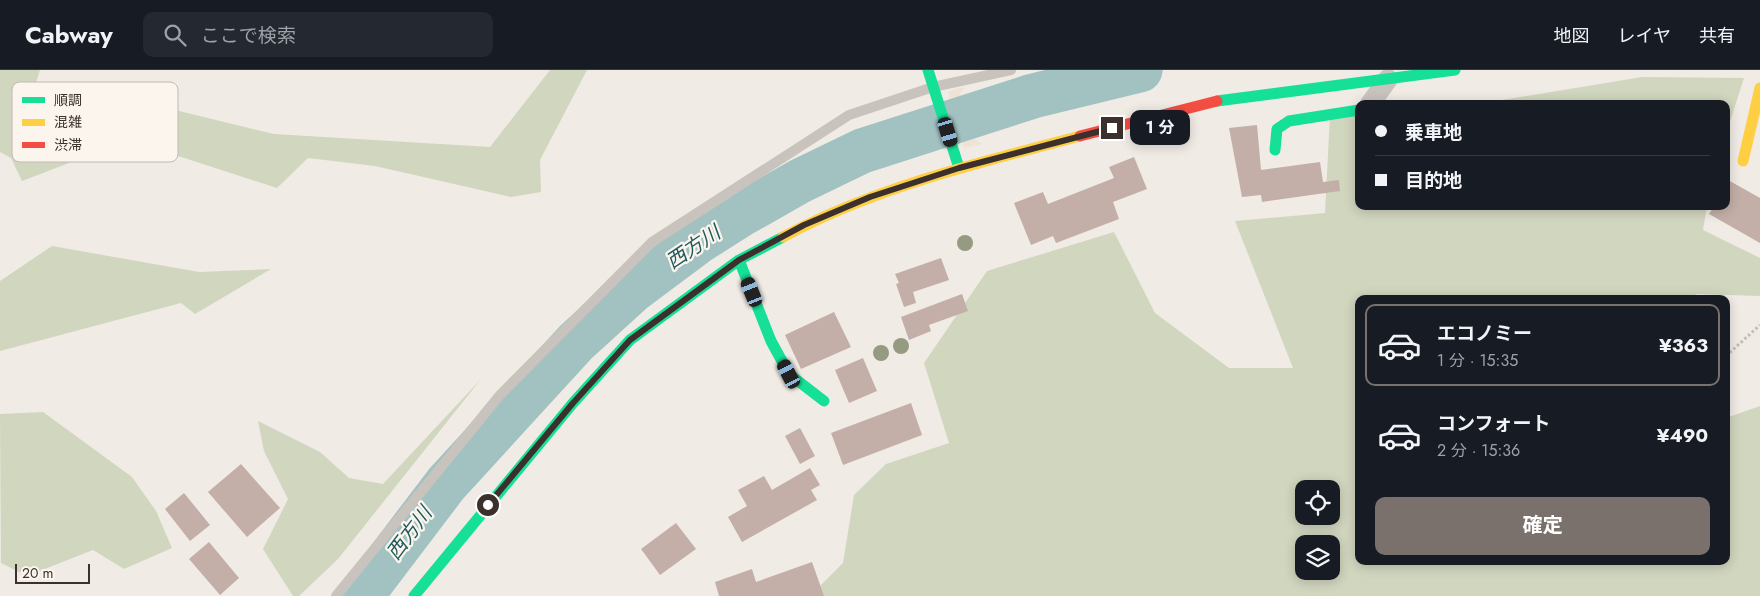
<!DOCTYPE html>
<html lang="ja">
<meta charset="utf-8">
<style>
:root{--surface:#171b24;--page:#242831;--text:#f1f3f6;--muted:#9ea1a6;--line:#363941;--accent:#7a716c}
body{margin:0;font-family:Jost,"Noto Sans JP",sans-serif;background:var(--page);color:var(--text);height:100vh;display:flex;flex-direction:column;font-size:19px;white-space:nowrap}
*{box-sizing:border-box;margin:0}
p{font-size:16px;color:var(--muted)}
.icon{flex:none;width:28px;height:28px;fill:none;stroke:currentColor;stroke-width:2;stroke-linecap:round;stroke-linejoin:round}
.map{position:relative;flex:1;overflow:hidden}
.panel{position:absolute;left:1355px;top:225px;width:375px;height:270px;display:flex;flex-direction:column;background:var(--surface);border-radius:10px;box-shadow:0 2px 12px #0003}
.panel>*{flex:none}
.hud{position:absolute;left:1355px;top:30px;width:375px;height:110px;border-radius:10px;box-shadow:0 2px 12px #0003;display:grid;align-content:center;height:110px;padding:0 20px;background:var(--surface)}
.controls{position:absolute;left:1295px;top:410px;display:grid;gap:10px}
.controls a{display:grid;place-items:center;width:45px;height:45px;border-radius:10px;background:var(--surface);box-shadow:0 2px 12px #0003;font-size:25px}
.scale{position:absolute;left:15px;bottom:12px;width:75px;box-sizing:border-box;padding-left:5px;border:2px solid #3b302b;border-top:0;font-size:14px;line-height:18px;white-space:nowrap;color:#3b302b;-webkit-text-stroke:4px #fbf5ee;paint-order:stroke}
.end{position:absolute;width:22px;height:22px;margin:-11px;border:6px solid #3b302b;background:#fff;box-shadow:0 0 0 2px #fff}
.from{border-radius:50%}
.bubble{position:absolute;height:35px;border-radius:10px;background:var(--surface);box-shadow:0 2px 12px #0003;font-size:16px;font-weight:700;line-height:35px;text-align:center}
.car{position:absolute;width:15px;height:30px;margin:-15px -8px;border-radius:6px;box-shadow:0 0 4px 1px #0007;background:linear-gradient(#222 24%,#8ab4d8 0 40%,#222 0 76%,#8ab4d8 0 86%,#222 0)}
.hud b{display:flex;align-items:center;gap:18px;height:48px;font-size:19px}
.hud b+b{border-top:1px solid var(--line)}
.hud i{width:12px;height:12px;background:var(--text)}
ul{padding:9px 0 0;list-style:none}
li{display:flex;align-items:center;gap:15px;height:82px;margin:0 10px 8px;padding:0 10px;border:2px solid transparent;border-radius:10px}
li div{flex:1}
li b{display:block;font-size:19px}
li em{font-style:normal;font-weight:700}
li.on{border-color:var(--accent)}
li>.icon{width:45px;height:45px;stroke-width:1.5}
.cta{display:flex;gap:10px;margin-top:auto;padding:10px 20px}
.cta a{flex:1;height:58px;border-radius:10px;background:var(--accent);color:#fff;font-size:20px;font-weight:700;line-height:58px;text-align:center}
header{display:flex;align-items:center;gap:30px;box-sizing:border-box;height:70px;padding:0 25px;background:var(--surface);border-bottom:1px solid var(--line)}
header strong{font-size:24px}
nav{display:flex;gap:28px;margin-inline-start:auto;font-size:18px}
.search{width:350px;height:45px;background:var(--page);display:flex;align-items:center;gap:12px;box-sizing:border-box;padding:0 18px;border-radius:10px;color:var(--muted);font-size:19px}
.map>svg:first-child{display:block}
</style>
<header>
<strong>Cabway</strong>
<div class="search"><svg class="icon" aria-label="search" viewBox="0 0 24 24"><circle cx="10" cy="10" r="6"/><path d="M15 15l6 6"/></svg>ここで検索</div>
<nav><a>地図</a><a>レイヤ</a><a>共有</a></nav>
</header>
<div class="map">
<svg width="1760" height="526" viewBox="0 0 1760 526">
<rect width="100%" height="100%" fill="#f0ebe5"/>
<!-- green -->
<path fill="#d1d6bf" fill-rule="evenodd" d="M 0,0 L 40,0 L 17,72 L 28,45 L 36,80 L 79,84 L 127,48 L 134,30 L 274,64 L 490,77 L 550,0 L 587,0 L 540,90 L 541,122 L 511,127 L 375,96 L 308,88 L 277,118 L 129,70 L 22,111 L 11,88 L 0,82 Z
M 1642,7 L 1744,8 L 1726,64 L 1726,34 L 1478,34 Z
M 1359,44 L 1359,136 L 1707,136 L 1703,160 L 1760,188 L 1760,226 L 1697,224 L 1684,229 L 1359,229 L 1359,491 L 1726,491 L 1726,348 L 1760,336 L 1760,526 L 810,526 L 843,493 L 854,425 L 886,394 L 949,373 L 924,293 L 987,201 L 1114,162 L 1155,243 L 1229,298 L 1293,298 L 1235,151 L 1325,143 L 1330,45 ZM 1304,419 L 1331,419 L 1331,446 L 1304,446 ZM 1304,474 L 1331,474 L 1331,501 L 1304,501 Z
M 52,176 L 199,202 L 271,199 L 195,244 L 181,233 L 0,281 L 0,211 Z
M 481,309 L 338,489 L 299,526 L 293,526 L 263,479 L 288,429 L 264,381 L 258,351 L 320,382 L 349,408 L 383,414 Z
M 43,342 L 132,407 L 156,441 L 172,478 L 124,499 L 93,480 L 27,506 L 1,493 L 0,344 Z"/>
<!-- plaza -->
<path fill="#eee3d5" d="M 965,17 L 960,23 L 974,69 L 982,74 L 964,78 L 948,21 Z"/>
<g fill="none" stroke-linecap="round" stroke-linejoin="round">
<!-- river -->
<path stroke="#a1c2c1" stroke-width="45" d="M 361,526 L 446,414 L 576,272 L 632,221 L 699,171 L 740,145 L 800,111 L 862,81 L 1033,26 L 1140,0"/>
</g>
<!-- building -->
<path fill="#c3afa7" d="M 1257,55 L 1261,100 L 1320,92 L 1323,112 L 1339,110 L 1340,121 L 1262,132 L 1261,125 L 1242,127 L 1229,58 Z
M 1134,87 L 1147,119 L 1113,132 L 1119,149 L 1056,173 L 1053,166 L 1031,175 L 1014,133 L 1043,122 L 1048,134 L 1114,108 L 1109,97 Z
M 1728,110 L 1760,128 L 1760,173 L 1709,144 L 1714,136 L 1726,136 Z
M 941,188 L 949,210 L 913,222 L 916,233 L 904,237 L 896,214 L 899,213 L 895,204 Z
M 962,224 L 968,241 L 929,255 L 931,261 L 909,270 L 901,247 Z
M 834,242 L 851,277 L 801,299 L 785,265 Z
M 863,288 L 877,321 L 849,333 L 835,300 Z
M 911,333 L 922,365 L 843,395 L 831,363 Z
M 800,358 L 815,386 L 800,394 L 785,366 Z
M 241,394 L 280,438 L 247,467 L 208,422 Z
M 810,398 L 820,415 L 811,420 L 817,430 L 742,472 L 728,447 L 747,436 L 738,420 L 764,406 L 772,420 Z
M 184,423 L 210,455 L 190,471 L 165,439 Z
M 676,453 L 696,479 L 660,505 L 641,479 Z
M 209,472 L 239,508 L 220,525 L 189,489 Z
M 812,492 L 824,526 L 719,526 L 715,512 L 752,499 L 756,512 Z"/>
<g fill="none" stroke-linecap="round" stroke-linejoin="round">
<!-- path -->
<path stroke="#c2bbb6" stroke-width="3" stroke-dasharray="2.5 2.5" stroke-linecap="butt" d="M 1726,286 L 1760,255"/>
<!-- lane -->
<path stroke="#c9c3be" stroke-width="10" d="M 336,526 L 500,325 L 652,172 L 849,45 L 933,17 L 1011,0"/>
<!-- street -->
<path stroke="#c9c3be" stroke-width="20" d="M 1370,34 L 1388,9"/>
<!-- fast -->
<path stroke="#16e098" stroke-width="11" d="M 928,0 L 959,98
M 1217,31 L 1455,0
M 1275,80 L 1277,59 L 1289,51 L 1359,40
M 739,190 L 771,271 L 789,304 L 824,331
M 414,526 L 573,333 L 630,270 L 739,190 L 783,167"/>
<!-- slow -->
<path stroke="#ffcf43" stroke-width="11" d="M 1743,91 L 1760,18
M 783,167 C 875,117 979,93 1080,66"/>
<!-- jam -->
<path stroke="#f24e42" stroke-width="11" d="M 1080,66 L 1217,31"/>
</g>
<!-- trees -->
<g fill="#959b80">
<circle cx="965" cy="173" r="8"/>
<circle cx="901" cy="276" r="8"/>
<circle cx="881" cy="283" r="8"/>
</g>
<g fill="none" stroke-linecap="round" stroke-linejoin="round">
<!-- route -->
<path stroke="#3b302b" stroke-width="6" d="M 488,435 L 573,333 L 630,270 L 739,190 L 804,155 L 870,127 L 959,98 L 1112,58"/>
</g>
<g text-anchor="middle" stroke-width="4.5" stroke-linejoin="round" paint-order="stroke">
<!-- water labels -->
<g font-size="20" font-style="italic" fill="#1f5a5e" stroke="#fbf5ee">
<text transform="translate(693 177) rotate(-34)" y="7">西方川</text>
<text transform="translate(409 463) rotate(-53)" y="7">西方川</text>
</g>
</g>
<!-- legend -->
<rect x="12" y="12" width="166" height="80" rx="8" fill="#fbf5ee" stroke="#c1bab4" stroke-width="1"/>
<rect x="22" y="27" width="23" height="6" fill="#16e098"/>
<rect x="22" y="49" width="23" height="7" fill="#ffcf43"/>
<rect x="22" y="72" width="23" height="6" fill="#f24e42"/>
<g font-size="14" fill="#3b302b">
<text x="54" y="35">順調</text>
<text x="54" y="57">混雑</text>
<text x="54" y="80">渋滞</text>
</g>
</svg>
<div class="controls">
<a><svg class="icon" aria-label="locate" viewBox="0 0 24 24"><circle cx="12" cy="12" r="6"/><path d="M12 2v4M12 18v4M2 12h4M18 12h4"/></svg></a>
<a><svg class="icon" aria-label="layers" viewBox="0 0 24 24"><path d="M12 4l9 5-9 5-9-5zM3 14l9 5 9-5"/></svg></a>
</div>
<div class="scale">20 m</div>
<i class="end from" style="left:488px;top:435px"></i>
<i class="end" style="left:1112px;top:58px"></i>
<div class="bubble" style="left:1130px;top:40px;width:60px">1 分</div>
<i class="car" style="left:948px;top:62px;rotate:163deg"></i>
<i class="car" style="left:752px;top:222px;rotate:338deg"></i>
<i class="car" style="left:789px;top:304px;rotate:332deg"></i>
<div class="hud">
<b><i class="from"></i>乗車地</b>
<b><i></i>目的地</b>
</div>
<section class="panel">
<ul>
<li class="on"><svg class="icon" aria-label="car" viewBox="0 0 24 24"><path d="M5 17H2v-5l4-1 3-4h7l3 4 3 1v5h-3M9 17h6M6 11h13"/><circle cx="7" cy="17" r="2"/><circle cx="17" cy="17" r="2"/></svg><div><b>エコノミー</b><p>1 分 · 15:35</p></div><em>¥363</em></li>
<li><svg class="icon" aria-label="car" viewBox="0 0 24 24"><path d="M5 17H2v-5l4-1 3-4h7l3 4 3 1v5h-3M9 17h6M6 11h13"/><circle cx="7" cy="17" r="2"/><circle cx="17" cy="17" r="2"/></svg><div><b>コンフォート</b><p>2 分 · 15:36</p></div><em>¥490</em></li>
</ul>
<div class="cta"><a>確定</a></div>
</section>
</div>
